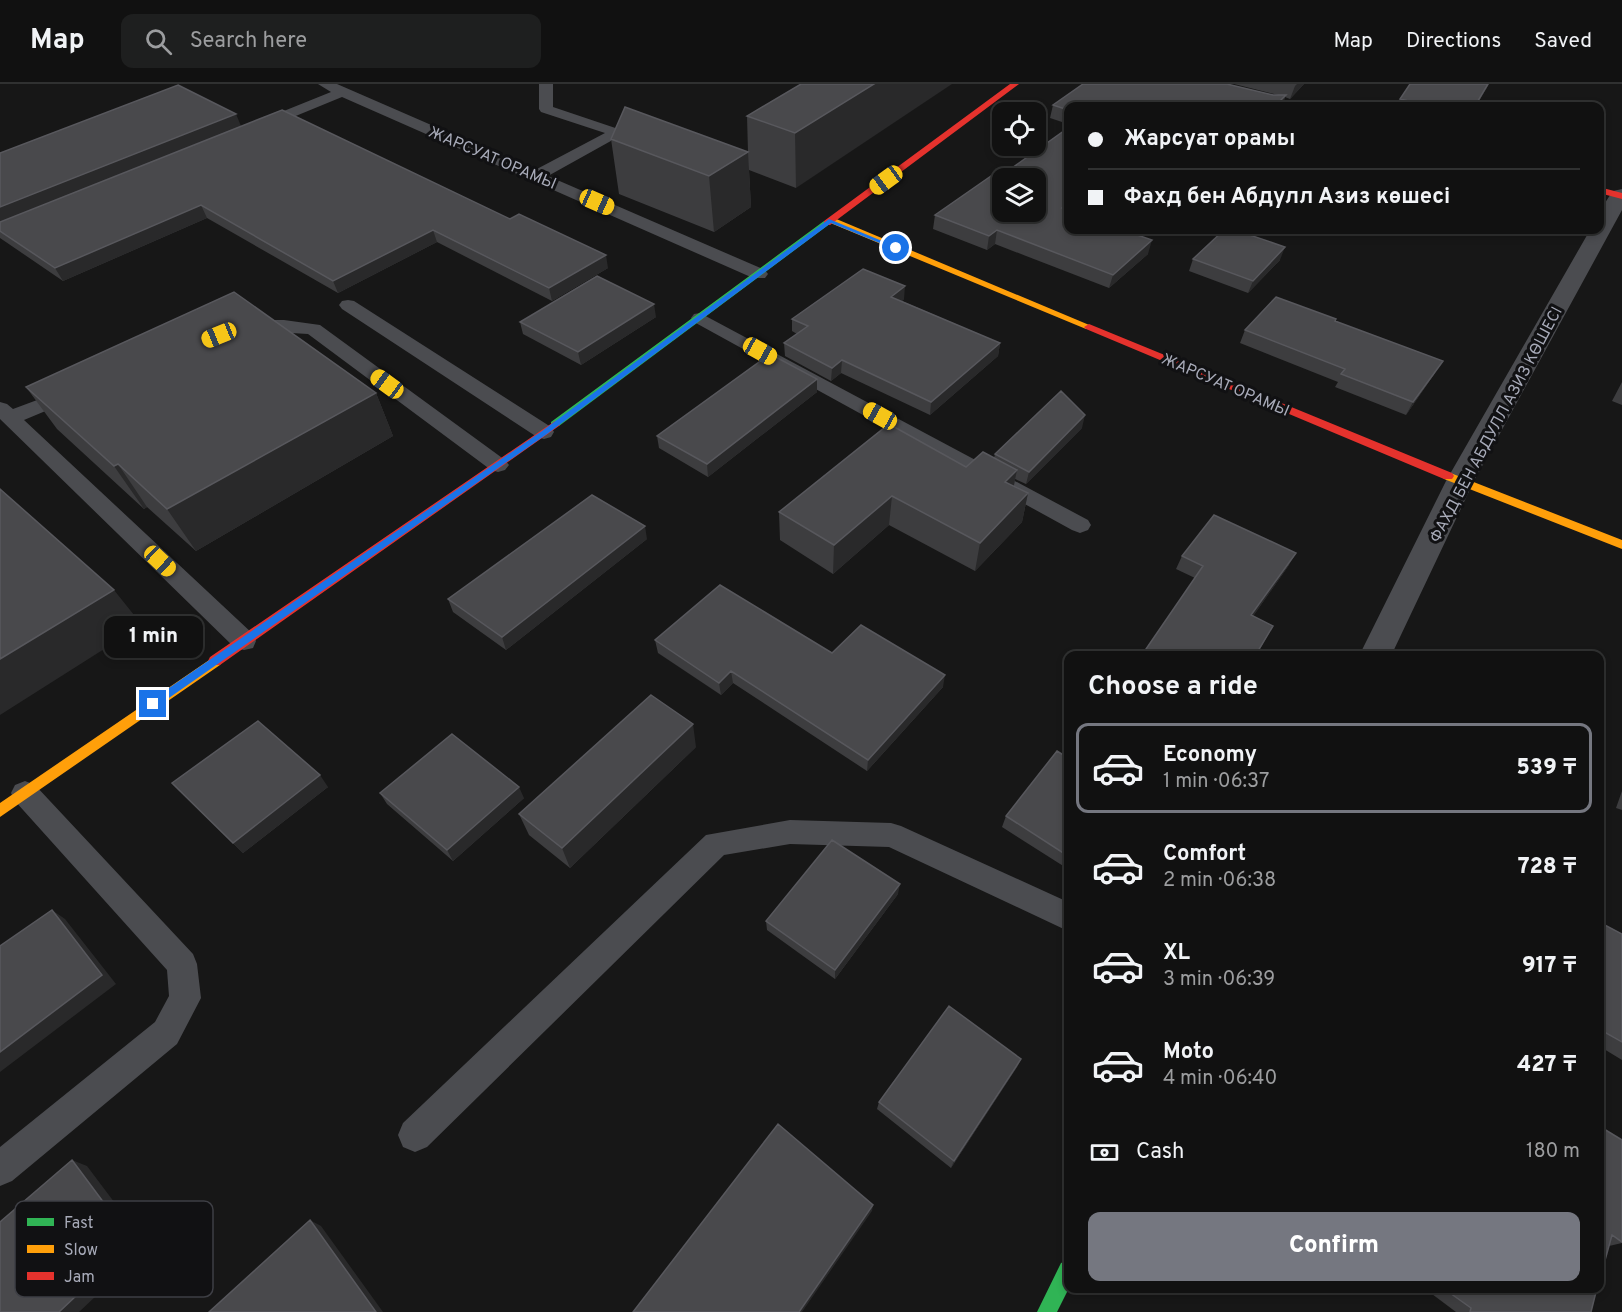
<!DOCTYPE html>
<meta charset="utf-8">
<style>
:root{--surface:#111;--page:#1e1f1f;--text:#f1f3f6;--muted:#9c9d9f;--line:#303131;--accent:#757780}
body{margin:0;font-family:Overpass,sans-serif;background:var(--page);color:var(--text);height:100vh;display:flex;flex-direction:column;font-size:22px;white-space:nowrap}
*{box-sizing:border-box;margin:0}
p{font-size:20px;color:var(--muted)}
.icon{flex:none;width:33px;height:33px;fill:none;stroke:currentColor;stroke-width:2;stroke-linecap:round;stroke-linejoin:round}
.map{position:relative;flex:1;overflow:hidden}
.details{position:absolute;left:1064px;top:567px;width:540px;height:642px;display:flex;flex-direction:column;background:var(--surface);border-radius:12px;box-shadow:0 3px 9px #0003,0 0 0 2px var(--line)}
.details>*{flex:none}
.banner{position:absolute;left:1064px;top:18px;width:540px;height:132px;border-radius:12px;box-shadow:0 3px 9px #0003,0 0 0 2px var(--line);display:grid;align-content:center;height:132px;padding:0 24px;background:var(--surface)}
.tools{position:absolute;left:992px;top:18px;display:grid;gap:12px}
.tools a{display:grid;place-items:center;width:54px;height:54px;border-radius:12px;background:var(--surface);box-shadow:0 3px 9px #0003,0 0 0 2px var(--line);font-size:30px}
.end{position:absolute;width:27px;height:27px;margin:-14px;border:8px solid #1a73e8;background:#fff;box-shadow:0 0 0 3px #fff}
.from{border-radius:50%}
.bubble{position:absolute;height:42px;border-radius:12px;background:var(--surface);box-shadow:0 3px 9px #0003,0 0 0 2px var(--line);font-size:20px;font-weight:800;line-height:42px;text-align:center}
.car{position:absolute;width:18px;height:36px;margin:-18px -9px;border-radius:8px;box-shadow:0 0 4px 2px #0007;background:linear-gradient(#f5c518 24%,#345 0 40%,#f5c518 0 76%,#345 0 86%,#f5c518 0)}
.banner b{display:flex;align-items:center;gap:21px;height:57px;font-size:22px}
.banner b+b{border-top:2px solid var(--line)}
.banner i{width:15px;height:15px;background:var(--text)}
ul{padding:0;list-style:none}
li{display:flex;align-items:center;gap:18px;height:90px;margin:0 12px 9px;padding:0 12px;border:3px solid transparent;border-radius:12px}
li div{flex:1}
li b{display:block;font-size:22px}
li em{font-style:normal;font-weight:800}
li.active{border-color:var(--accent)}
li>.icon{width:54px;height:54px;stroke-width:1.5}
h2{padding:0 24px;font-size:27px;line-height:72px}
.pay{display:flex;align-items:center;gap:15px;height:66px;padding:0 24px;font-size:22px}
.pay p{margin-inline-start:auto}
.cta{display:flex;gap:12px;margin-top:auto;padding:12px 24px}
.cta a{flex:1;height:69px;border-radius:12px;background:var(--accent);color:#fff;font-size:24px;font-weight:800;line-height:69px;text-align:center}
header{display:flex;align-items:center;gap:36px;box-sizing:border-box;height:84px;padding:0 30px;background:var(--surface);border-bottom:2px solid var(--line)}
header strong{font-size:28px}
nav{display:flex;gap:33px;margin-inline-start:auto;font-size:21px}
.search{width:420px;height:54px;background:var(--page);display:flex;align-items:center;gap:15px;box-sizing:border-box;padding:0 21px;border-radius:12px;color:var(--muted);font-size:22px}
.map>svg:first-child{display:block}
</style>
<header>
<strong>Map</strong>
<div class="search"><svg class="icon" aria-label="search" viewBox="0 0 24 24"><circle cx="10" cy="10" r="6"/><path d="M15 15l6 6"/></svg>Search here</div>
<nav><a>Map</a><a>Directions</a><a>Saved</a></nav>
</header>
<div class="map">
<svg width="1622" height="1228" viewBox="0 0 1622 1228">
<rect width="100%" height="100%" fill="#171717"/>
<g fill="none" stroke-linecap="round" stroke-linejoin="round">
<!-- lane -->
<path fill="#4b4c50" fill-rule="evenodd" d="M 318,0 L 337,0 L 535,86 L 605,49 L 541,28 L 539,25 L 539,0 L 553,0 L 553,23 L 651,56 L 653,59 L 646,63 L 618,53 L 548,92 L 765,186 L 768,190 L 765,194 L 753,194 L 342,13 L 264,45 L 254,45 L 252,42 L 254,39 L 331,8 Z
M 348,216 L 354,217 L 551,343 L 554,348 L 551,353 L 544,355 L 537,353 L 342,225 L 339,221 L 342,217 Z
M 700,229 L 1088,436 L 1091,441 L 1088,446 L 1080,449 L 1072,446 L 694,238 L 691,234 L 694,230 Z
M 249,236 L 284,236 L 320,241 L 505,376 L 509,381 L 505,386 L 498,388 L 491,386 L 308,250 L 242,246 L 240,242 L 242,238 Z
M 72,303 L 79,305 L 82,309 L 79,313 L 24,336 L 253,550 L 256,557 L 253,564 L 244,566 L 235,564 L 0,335 L 0,318 L 7,320 L 13,325 Z
M 25,697 L 35,701 L 193,870 L 197,880 L 201,914 L 177,960 L 12,1097 L 0,1102 L 0,1063 L 155,938 L 169,912 L 167,886 L 15,717 L 11,709 L 15,701 Z
M 790,736 L 891,739 L 901,742 L 1068,818 L 1068,847 L 889,763 L 790,760 L 724,771 L 427,1063 L 415,1068 L 403,1063 L 398,1051 L 403,1039 L 706,751 Z"/>
<!-- street -->
<path fill="#4b4c50" fill-rule="evenodd" d="M 1622,105 L 1622,126 L 1474,397 L 1391,572 L 1359,572 L 1446,397 L 1590,146 L 1599,146 C 1599,128 1603,121 1613,107 Z"/>
<!-- fast -->
<path fill="#30b455" fill-rule="evenodd" d="M 1200,0 L 1213,0 L 1292,22 L 1281,22 Z
M 824,137 L 831,139 L 559,342 L 551,342 L 551,338 Z
M 1068,1176 L 1069,1204 L 1057,1228 L 1037,1228 L 1061,1179 Z"/>
<!-- slow -->
<path fill="#ff9f0a" fill-rule="evenodd" d="M 828,134 L 834,134 L 1094,243 L 1086,245 L 828,138 Z
M 1448,388 L 1622,456 L 1622,465 L 1444,395 L 1442,392 Z
M 215,572 L 222,577 L 220,581 L 0,733 L 0,719 Z"/>
<!-- jam -->
<path fill="#e5322d" fill-rule="evenodd" d="M 1010,0 L 1019,0 L 830,141 L 824,141 L 824,137 Z
M 1599,103 L 1622,109 L 1622,115 L 1599,109 Z
M 1089,240 L 1452,389 L 1454,392 L 1452,395 L 1444,395 L 1086,245 L 1084,243 Z
M 555,337 L 560,340 L 559,342 L 220,581 L 210,581 L 208,577 L 210,573 Z"/>
</g>
<!-- wall -->
<path fill="#3d3d3f" d="M 801,0 L 796,104 L 749,86 L 751,123 L 714,148 L 619,110 L 611,55 L 748,68 L 747,32 Z
M 1234,0 L 1304,0 L 1290,15 L 1285,13 L 1282,22 L 1068,22 L 1068,40 L 1050,34 L 1053,21 L 1278,11 Z
M 1410,0 L 1489,0 L 1476,22 L 1397,22 L 1400,15 Z
M 282,26 L 608,184 L 552,217 L 437,158 L 338,209 L 207,134 L 63,197 L 0,154 L 0,69 L 241,42 L 80,106 Z
M 935,131 L 1068,146 L 1148,170 L 1109,204 L 995,160 L 987,166 L 933,145 Z
M 1193,175 L 1280,176 L 1248,209 L 1189,187 Z
M 904,215 L 902,217 L 1000,259 L 998,272 L 930,331 L 841,289 L 831,297 L 785,272 L 784,259 L 797,250 L 792,247 L 792,235 Z
M 656,233 L 581,281 L 523,250 L 520,238 Z
M 1335,237 L 1435,289 L 1406,331 L 1335,303 L 1338,298 L 1240,259 L 1245,246 Z
M 817,295 L 817,308 L 708,393 L 659,364 L 657,352 Z
M 1622,298 L 1622,321 L 1612,317 Z
M 26,303 L 376,309 L 393,352 L 196,467 L 147,423 L 144,425 L 57,345 Z
M 1082,344 L 1026,400 L 1015,395 L 1014,402 L 1028,409 L 1022,438 L 975,487 L 889,441 L 833,490 L 780,456 L 779,428 L 966,383 L 994,374 L 995,370 Z
M 647,455 L 506,566 L 453,528 L 448,515 Z
M 1182,472 L 1289,481 L 1253,532 L 1273,542 L 1256,572 L 1143,572 L 1146,565 L 1195,494 L 1176,485 Z
M 655,556 L 832,569 L 943,603 L 867,687 L 733,599 L 721,611 L 658,569 Z
M 696,663 L 570,784 L 529,751 L 519,730 Z
M 1068,674 L 1068,785 L 1002,743 L 1006,732 Z
M 172,699 L 328,703 L 243,769 Z
M 1622,707 L 1622,726 L 1616,724 Z
M 380,709 L 524,714 L 453,777 L 387,720 Z
M 898,810 L 835,895 L 767,846 L 766,837 Z
M 1599,838 L 1622,850 L 1622,976 L 1599,962 Z
M 1021,975 L 1017,983 L 951,1084 L 877,1025 L 879,1018 Z
M 1622,1056 L 1622,1159 L 1609,1162 Z
M 1424,1204 L 1597,1204 L 1591,1228 L 1456,1228 Z"/>
<!-- shaded-wall -->
<path fill="#29292a" d="M 874,0 L 952,0 L 796,104 L 795,49 Z
M 1297,0 L 1304,0 L 1290,15 L 1295,2 Z
M 1488,0 L 1489,0 L 1476,22 L 1475,22 Z
M 1286,11 L 1282,22 L 1275,22 Z
M 236,30 L 241,42 L 0,139 L 0,123 Z
M 748,68 L 751,123 L 714,148 L 709,92 Z
M 1068,119 L 1068,130 L 1062,124 Z
M 201,121 L 207,134 L 63,197 L 55,184 Z
M 433,146 L 437,158 L 338,209 L 333,197 Z
M 997,146 L 995,160 L 987,166 L 989,152 Z
M 1152,156 L 1148,170 L 1109,204 L 1113,191 Z
M 1285,163 L 1280,176 L 1248,209 L 1253,197 Z
M 606,171 L 608,184 L 552,217 L 549,204 Z
M 905,202 L 904,215 L 891,226 L 891,213 Z
M 654,220 L 656,233 L 581,281 L 578,268 Z
M 1000,259 L 998,272 L 930,331 L 931,318 Z
M 842,276 L 841,289 L 831,297 L 832,284 Z
M 1443,277 L 1435,289 L 1406,331 L 1413,318 Z
M 817,295 L 817,308 L 708,393 L 707,380 Z
M 376,309 L 393,352 L 196,467 L 167,425 Z
M 1085,331 L 1082,344 L 1026,400 L 1029,388 Z
M 118,380 L 147,423 L 144,425 L 114,382 Z
M 1017,386 L 1011,415 L 1005,398 Z
M 1028,409 L 1022,438 L 975,487 L 980,459 Z
M 892,412 L 889,441 L 833,490 L 834,461 Z
M 645,442 L 647,455 L 506,566 L 502,553 Z
M 1296,469 L 1289,481 L 1245,544 L 1251,531 Z
M 114,506 L 142,541 L 0,631 L 0,575 Z
M 731,587 L 733,599 L 721,611 L 719,599 Z
M 945,591 L 943,603 L 867,687 L 868,676 Z
M 693,640 L 696,663 L 570,784 L 562,764 Z
M 320,691 L 328,703 L 243,769 L 233,759 Z
M 519,703 L 524,714 L 453,777 L 447,766 Z
M 900,800 L 898,810 L 835,895 L 835,886 Z
M 52,826 L 65,835 L 116,900 L 0,988 L 0,968 Z
M 1021,975 L 1017,983 L 951,1084 L 954,1077 Z
M 72,1076 L 87,1082 L 148,1163 L 79,1228 L 59,1228 Z
M 873,1121 L 872,1127 L 802,1228 L 799,1228 Z
M 310,1136 L 321,1142 L 383,1228 L 376,1228 Z"/>
<!-- building -->
<path fill="#49494c" stroke="#58585d" stroke-width="1.5" fill-rule="evenodd" d="M 801,0 L 874,0 L 795,49 L 747,32 Z
M 1083,0 L 1227,0 L 1273,11 L 1286,11 L 1275,22 L 1068,22 L 1068,26 L 1053,21 Z
M 1410,0 L 1488,0 L 1475,22 L 1430,22 L 1400,15 Z
M 178,1 L 236,30 L 0,123 L 0,69 Z
M 625,23 L 748,68 L 709,92 L 611,55 Z
M 282,26 L 510,135 L 519,130 L 606,171 L 549,204 L 433,146 L 333,197 L 201,121 L 55,184 L 0,147 L 0,138 Z
M 1068,44 L 1068,119 L 1062,124 L 1068,126 L 1068,146 L 1123,146 L 1152,156 L 1113,191 L 997,146 L 989,152 L 935,131 L 991,92 L 998,94 ZM 1002,94 L 1035,94 L 1035,128 L 1002,128 Z
M 1224,146 L 1235,146 L 1285,163 L 1253,197 L 1193,175 Z
M 863,185 L 905,202 L 891,213 L 1000,259 L 931,318 L 842,276 L 832,284 L 784,259 L 808,242 L 792,235 Z
M 597,192 L 654,220 L 578,268 L 520,238 Z
M 234,208 L 376,309 L 167,425 L 118,380 L 114,382 L 26,303 Z
M 1276,213 L 1336,235 L 1335,237 L 1443,277 L 1413,318 L 1341,290 L 1345,285 L 1245,246 Z
M 770,270 L 817,295 L 707,380 L 657,352 Z
M 1061,307 L 1085,331 L 1029,388 L 995,370 Z
M 889,340 L 966,383 L 983,368 L 1017,386 L 1005,398 L 1028,409 L 980,459 L 892,412 L 834,461 L 779,428 Z
M 0,405 L 114,506 L 0,575 Z
M 592,411 L 645,442 L 502,553 L 448,515 Z
M 1214,431 L 1296,469 L 1251,531 L 1273,542 L 1255,572 L 1159,572 L 1146,565 L 1203,482 L 1182,472 Z
M 720,501 L 832,569 L 861,541 L 945,591 L 868,676 L 731,587 L 719,599 L 655,556 Z
M 651,611 L 693,640 L 562,764 L 519,730 Z
M 258,637 L 320,691 L 233,759 L 172,699 Z
M 452,650 L 519,703 L 447,766 L 380,709 Z
M 1057,667 L 1068,674 L 1068,772 L 1006,732 Z
M 832,756 L 900,800 L 835,886 L 766,837 Z
M 52,826 L 102,891 L 0,968 L 0,862 Z
M 1599,838 L 1622,850 L 1622,958 L 1599,945 Z
M 949,922 L 1021,975 L 954,1077 L 879,1018 Z
M 778,1040 L 873,1121 L 799,1228 L 633,1228 Z
M 1599,1042 L 1622,1056 L 1622,1158 L 1612,1151 L 1599,1198 Z
M 72,1076 L 133,1158 L 59,1228 L 0,1228 L 0,1138 Z
M 310,1136 L 376,1228 L 209,1228 Z
M 1443,1204 L 1597,1204 L 1591,1228 L 1470,1228 L 1471,1224 Z"/>
<!-- route -->
<path fill="#1a73e8" d="M 829,135 L 899,164 L 894,165 L 831,139 L 547,350 L 156,623 L 150,623 L 150,617 L 542,347 Z"/>
<g text-anchor="middle" stroke-width="6" stroke-linejoin="round" paint-order="stroke">
<!-- far-street labels -->
<g font-size="16" fill="#a8abb9" stroke="#111113">
<text transform="translate(493 73) rotate(23)" y="6">ЖАРСУАТ ОРАМЫ</text>
<text transform="translate(1226 300) rotate(23)" y="6">ЖАРСУАТ ОРАМЫ</text>
<text transform="translate(1495 340) rotate(-62)" y="6">ФАХД БЕН АБДУЛЛ АЗИЗ КӨШЕСІ</text>
</g>
</g>
<!-- legend -->
<rect x="15" y="1117" width="198" height="96" rx="9" fill="#111113" stroke="#3e3f45" stroke-width="1.5"/>
<rect x="27" y="1134" width="27" height="8" fill="#30b455"/>
<rect x="27" y="1161" width="27" height="8" fill="#ff9f0a"/>
<rect x="27" y="1188" width="27" height="8" fill="#e5322d"/>
<g font-size="16" fill="#a8abb9">
<text x="64" y="1144">Fast</text>
<text x="64" y="1171">Slow</text>
<text x="64" y="1198">Jam</text>
</g>
</svg>
<div class="tools">
<a><svg class="icon" aria-label="locate" viewBox="0 0 24 24"><circle cx="12" cy="12" r="6"/><path d="M12 2v4M12 18v4M2 12h4M18 12h4"/></svg></a>
<a><svg class="icon" aria-label="layers" viewBox="0 0 24 24"><path d="M12 4l9 5-9 5-9-5zM3 14l9 5 9-5"/></svg></a>
</div>
<i class="end from" style="left:896px;top:164px"></i>
<i class="end" style="left:153px;top:620px"></i>
<div class="bubble" style="left:104px;top:532px;width:99px">1 min</div>
<i class="car" style="left:886px;top:96px;rotate:234deg"></i>
<i class="car" style="left:597px;top:118px;rotate:114deg"></i>
<i class="car" style="left:219px;top:251px;rotate:248deg"></i>
<i class="car" style="left:760px;top:267px;rotate:119deg"></i>
<i class="car" style="left:387px;top:300px;rotate:306deg"></i>
<i class="car" style="left:880px;top:332px;rotate:299deg"></i>
<i class="car" style="left:160px;top:477px;rotate:133deg"></i>
<div class="banner">
<b><i class="from"></i>Жарсуат орамы</b>
<b><i></i>Фахд бен Абдулл Азиз көшесі</b>
</div>
<section class="details">
<h2>Choose a ride</h2>
<ul>
<li class="active"><svg class="icon" aria-label="car" viewBox="0 0 24 24"><path d="M5 17H2v-5l4-1 3-4h7l3 4 3 1v5h-3M9 17h6M6 11h13"/><circle cx="7" cy="17" r="2"/><circle cx="17" cy="17" r="2"/></svg><div><b>Economy</b><p>1 min · 06:37</p></div><em>539 ₸</em></li>
<li><svg class="icon" aria-label="car" viewBox="0 0 24 24"><path d="M5 17H2v-5l4-1 3-4h7l3 4 3 1v5h-3M9 17h6M6 11h13"/><circle cx="7" cy="17" r="2"/><circle cx="17" cy="17" r="2"/></svg><div><b>Comfort</b><p>2 min · 06:38</p></div><em>728 ₸</em></li>
<li><svg class="icon" aria-label="car" viewBox="0 0 24 24"><path d="M5 17H2v-5l4-1 3-4h7l3 4 3 1v5h-3M9 17h6M6 11h13"/><circle cx="7" cy="17" r="2"/><circle cx="17" cy="17" r="2"/></svg><div><b>XL</b><p>3 min · 06:39</p></div><em>917 ₸</em></li>
<li><svg class="icon" aria-label="car" viewBox="0 0 24 24"><path d="M5 17H2v-5l4-1 3-4h7l3 4 3 1v5h-3M9 17h6M6 11h13"/><circle cx="7" cy="17" r="2"/><circle cx="17" cy="17" r="2"/></svg><div><b>Moto</b><p>4 min · 06:40</p></div><em>427 ₸</em></li>
</ul>
<div class="pay"><svg class="icon" aria-label="cash" viewBox="0 0 24 24"><path d="M3 7h18v10H3z"/><circle cx="12" cy="12" r="2"/></svg>Cash<p>180 m</p></div>
<div class="cta"><a>Confirm</a></div>
</section>
</div>
